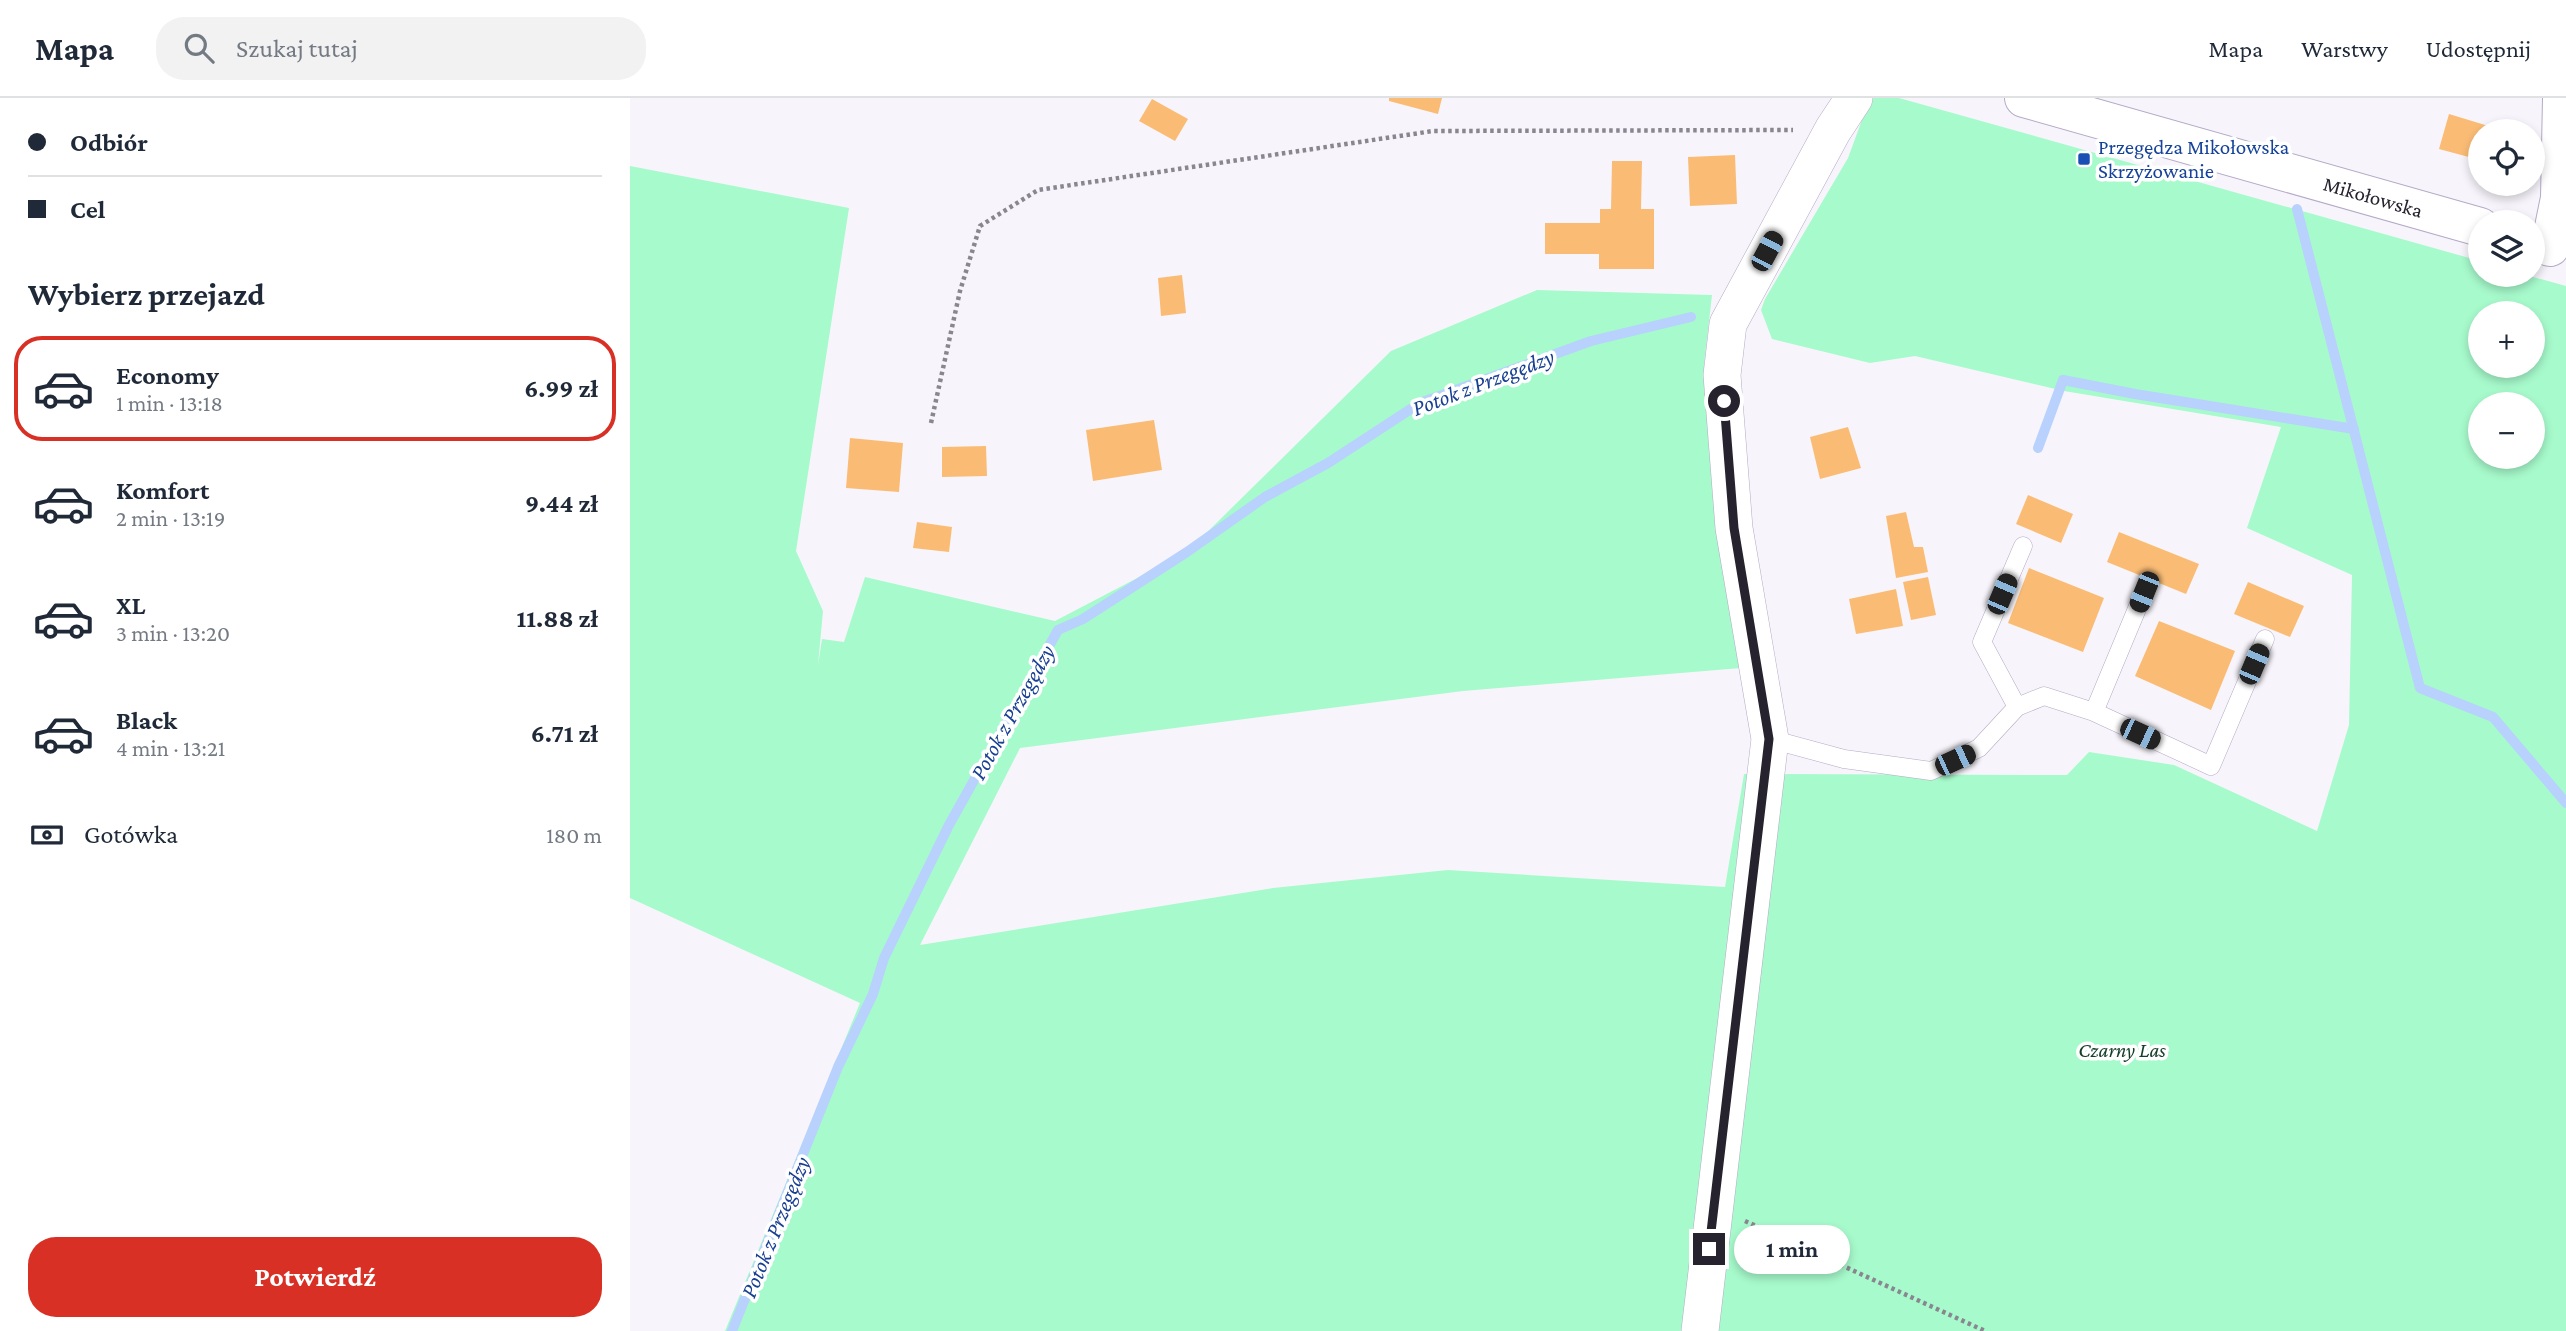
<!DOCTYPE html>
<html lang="pl">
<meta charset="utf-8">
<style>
:root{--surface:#fff;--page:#f2f2f3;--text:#1f2937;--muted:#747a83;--line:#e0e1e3;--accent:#d93025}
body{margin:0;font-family:"Crimson Pro",serif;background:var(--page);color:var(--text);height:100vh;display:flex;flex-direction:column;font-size:26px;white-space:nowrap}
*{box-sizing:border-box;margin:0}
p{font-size:23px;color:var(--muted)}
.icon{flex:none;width:38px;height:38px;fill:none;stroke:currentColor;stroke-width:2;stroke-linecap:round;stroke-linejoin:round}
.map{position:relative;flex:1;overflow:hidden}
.drawer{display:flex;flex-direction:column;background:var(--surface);width:630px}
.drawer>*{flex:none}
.guide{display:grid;align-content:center;height:154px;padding:0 28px;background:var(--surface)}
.fabs{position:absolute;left:1838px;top:21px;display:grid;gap:14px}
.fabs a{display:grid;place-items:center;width:77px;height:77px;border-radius:50%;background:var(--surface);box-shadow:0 4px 10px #0003;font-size:35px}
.end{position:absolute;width:32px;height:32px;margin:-16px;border:9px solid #26222e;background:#fff;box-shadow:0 0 0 4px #fff}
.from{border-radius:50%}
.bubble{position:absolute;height:49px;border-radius:24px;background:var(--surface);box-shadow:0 4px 10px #0003;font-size:23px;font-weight:700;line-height:49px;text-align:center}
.car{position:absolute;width:21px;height:42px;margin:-21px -10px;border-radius:9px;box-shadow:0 0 5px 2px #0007;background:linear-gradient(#222 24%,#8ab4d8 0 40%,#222 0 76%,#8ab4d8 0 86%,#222 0)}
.guide b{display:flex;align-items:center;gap:24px;height:66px;font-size:26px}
.guide b+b{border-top:2px solid var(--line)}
.guide i{width:18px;height:18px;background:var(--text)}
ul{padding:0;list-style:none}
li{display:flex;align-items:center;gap:21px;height:105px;margin:0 14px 10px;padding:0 14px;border:4px solid transparent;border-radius:28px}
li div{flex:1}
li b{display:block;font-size:26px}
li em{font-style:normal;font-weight:700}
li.selected{border-color:var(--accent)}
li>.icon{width:63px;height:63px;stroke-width:1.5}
h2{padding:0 28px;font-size:32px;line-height:84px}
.pay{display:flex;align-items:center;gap:18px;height:77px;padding:0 28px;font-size:26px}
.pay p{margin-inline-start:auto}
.cta{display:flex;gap:14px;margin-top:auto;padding:14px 28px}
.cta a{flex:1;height:80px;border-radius:28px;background:var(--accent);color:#fff;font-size:28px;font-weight:700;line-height:80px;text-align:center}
header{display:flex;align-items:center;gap:42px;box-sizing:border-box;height:98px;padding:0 35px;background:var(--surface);border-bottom:2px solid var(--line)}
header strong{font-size:33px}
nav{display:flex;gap:38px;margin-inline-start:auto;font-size:24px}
.search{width:490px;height:63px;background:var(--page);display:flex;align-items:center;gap:18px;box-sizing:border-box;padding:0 24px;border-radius:28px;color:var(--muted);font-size:26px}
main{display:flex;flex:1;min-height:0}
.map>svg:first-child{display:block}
</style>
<header>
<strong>Mapa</strong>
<div class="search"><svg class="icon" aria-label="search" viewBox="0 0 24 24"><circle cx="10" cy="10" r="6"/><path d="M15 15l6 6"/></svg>Szukaj tutaj</div>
<nav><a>Mapa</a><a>Warstwy</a><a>Udostępnij</a></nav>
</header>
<main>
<section class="drawer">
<div class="guide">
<b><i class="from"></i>Odbiór</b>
<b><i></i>Cel</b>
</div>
<h2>Wybierz przejazd</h2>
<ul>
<li class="selected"><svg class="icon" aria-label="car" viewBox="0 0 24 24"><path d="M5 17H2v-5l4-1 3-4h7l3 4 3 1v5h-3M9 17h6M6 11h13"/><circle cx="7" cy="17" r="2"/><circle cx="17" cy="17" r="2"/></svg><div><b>Economy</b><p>1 min · 13:18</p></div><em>6.99 zł</em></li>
<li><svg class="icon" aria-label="car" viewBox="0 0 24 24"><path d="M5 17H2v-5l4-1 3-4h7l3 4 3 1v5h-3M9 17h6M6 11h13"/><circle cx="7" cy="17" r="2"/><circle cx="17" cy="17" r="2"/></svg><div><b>Komfort</b><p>2 min · 13:19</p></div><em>9.44 zł</em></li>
<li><svg class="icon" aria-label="car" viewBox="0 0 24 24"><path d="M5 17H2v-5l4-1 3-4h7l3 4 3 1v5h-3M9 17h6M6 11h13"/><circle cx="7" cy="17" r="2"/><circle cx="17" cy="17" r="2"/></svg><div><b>XL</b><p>3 min · 13:20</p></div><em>11.88 zł</em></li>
<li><svg class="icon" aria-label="car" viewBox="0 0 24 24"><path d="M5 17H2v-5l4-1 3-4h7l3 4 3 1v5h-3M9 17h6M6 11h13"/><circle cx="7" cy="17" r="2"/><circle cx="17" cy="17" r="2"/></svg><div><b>Black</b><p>4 min · 13:21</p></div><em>6.71 zł</em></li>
</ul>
<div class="pay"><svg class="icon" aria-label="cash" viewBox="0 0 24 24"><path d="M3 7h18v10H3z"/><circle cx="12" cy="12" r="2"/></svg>Gotówka<p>180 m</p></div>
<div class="cta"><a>Potwierdź</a></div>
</section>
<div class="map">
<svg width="1936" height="1233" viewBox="0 0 1936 1233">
<rect width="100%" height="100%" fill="#f7f5fb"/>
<!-- green -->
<path fill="#a7facc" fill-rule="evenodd" d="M 1240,0 L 1269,0 L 1850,163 L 1850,177 L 1896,177 L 1936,188 L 1936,1233 L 95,1233 L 230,905 L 0,800 L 0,68 L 219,110 L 166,453 L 193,513 L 188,567 L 192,541 L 214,544 L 235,479 L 425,523 L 557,454 L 761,253 L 907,192 L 1082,197 L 1074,267 L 1111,570 L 833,593 L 390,650 L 290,847 L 643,790 L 818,772 L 1095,789 L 1114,676 L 1437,677 L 1459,654 L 1544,667 L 1687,733 L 1719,627 L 1722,477 L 1617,430 L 1651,329 L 1434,293 L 1285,258 L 1240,265 L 1142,241 L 1131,212 L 1135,201 L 1218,60 ZM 1850,215 L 1902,215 L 1902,268 L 1850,268 ZM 1850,306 L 1902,306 L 1902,359 L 1850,359 Z"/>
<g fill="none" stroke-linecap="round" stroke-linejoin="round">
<!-- stream -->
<path stroke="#b8d1fd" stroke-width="10" d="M 1667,111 L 1790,590 L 1863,619 L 1936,705
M 1408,350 L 1433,282 L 1505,296 L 1724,331
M 102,1233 L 208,969 L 243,896 L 254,860 L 319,727 L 428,532 L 453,521 L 557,454 L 635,399 L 698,365 L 790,305 L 961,243 L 1061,219"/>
</g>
<!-- building -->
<path fill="#fabc75" d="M 759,0 L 812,0 L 808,16 L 759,3 Z
M 522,1 L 558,21 L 545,43 L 509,23 Z
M 1819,16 L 1875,33 L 1850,33 L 1850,62 L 1809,51 Z
M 1105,57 L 1107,106 L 1060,108 L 1058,59 Z
M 982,63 L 1012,63 L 1011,111 L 1024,111 L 1024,171 L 969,171 L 969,156 L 915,156 L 915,125 L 970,125 L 970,111 L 981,111 Z
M 552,177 L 556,215 L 531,218 L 528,180 Z
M 524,322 L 532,372 L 463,383 L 456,332 Z
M 1218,329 L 1231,370 L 1190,381 L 1180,339 Z
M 220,340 L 273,345 L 269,394 L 216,390 Z
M 356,348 L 357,378 L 312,379 L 312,349 Z
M 1398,397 L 1443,416 L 1431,445 L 1386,426 Z
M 1276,414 L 1284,449 L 1293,449 L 1298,474 L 1266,480 L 1256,418 Z
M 287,424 L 322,429 L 319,454 L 283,450 Z
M 1489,434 L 1569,466 L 1556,496 L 1477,464 Z
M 1399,470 L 1474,500 L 1453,554 L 1378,525 Z
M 1298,479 L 1306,517 L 1281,522 L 1273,484 Z
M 1618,484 L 1674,508 L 1660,539 L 1604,516 Z
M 1266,491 L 1273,528 L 1226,536 L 1219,501 Z
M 1529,523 L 1605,553 L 1581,612 L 1505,578 Z"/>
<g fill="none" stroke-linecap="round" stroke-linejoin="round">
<!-- lane casing -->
<g stroke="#b4aac7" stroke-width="19">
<path id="lane" d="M 1387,609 L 1352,544 L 1393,448
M 1464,614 L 1514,494
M 1140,641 L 1214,661 L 1301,673 L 1349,650 L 1387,609 L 1414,598 L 1464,614 L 1581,668 L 1635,541"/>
</g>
<!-- street casing -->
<g stroke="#b4aac7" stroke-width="38">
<path id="street" d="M 1070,1233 L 1140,641 L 1104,430 L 1092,277 L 1098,226 L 1203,32 L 1224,0"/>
</g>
<!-- secondary casing -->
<g stroke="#b4aac7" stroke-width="40">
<path id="secondary" d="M 1394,0 L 1850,129
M 1920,149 L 1930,100 L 1932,0"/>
</g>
<!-- path -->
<path stroke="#89868f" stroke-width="4.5" stroke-dasharray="3.5 3.5" stroke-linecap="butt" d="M 301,325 L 330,193 L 350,128 L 408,92 L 803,33 L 1163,32
M 1115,1123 L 1355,1233"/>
<!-- lane -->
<use href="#lane" stroke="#fff" stroke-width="18"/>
<!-- street -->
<use href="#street" stroke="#fff" stroke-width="37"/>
<!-- secondary -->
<use href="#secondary" stroke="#fff" stroke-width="38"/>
</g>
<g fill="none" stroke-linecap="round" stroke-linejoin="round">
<!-- route -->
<path stroke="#26222e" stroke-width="9" d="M 1079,1151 L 1139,641 L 1104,430 L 1094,303"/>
</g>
<!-- markers -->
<rect fill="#1a4fb4" stroke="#fff" stroke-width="2.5" x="1447" y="54" width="14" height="14" rx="3.5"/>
<g text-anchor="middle" stroke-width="7" stroke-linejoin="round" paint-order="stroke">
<!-- transit labels -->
<g font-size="21" fill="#164399" stroke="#fff" text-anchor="start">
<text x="1468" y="56">Przegędza Mikołowska<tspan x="1468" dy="24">Skrzyżowanie</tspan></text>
</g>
<!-- street labels -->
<g font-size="21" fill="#26222e" stroke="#fff">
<text transform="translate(1743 99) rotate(16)" y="7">Mikołowska</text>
</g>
<!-- park labels -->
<g font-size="21" font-style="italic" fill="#153d29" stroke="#fff">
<text x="1492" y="959">Czarny Las</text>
</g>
<!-- water labels -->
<g font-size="23" font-style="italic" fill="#183f92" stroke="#fff">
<text transform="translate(853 284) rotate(-21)" y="8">Potok z Przegędzy</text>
<text transform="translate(382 614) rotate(-61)" y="8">Potok z Przegędzy</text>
<text transform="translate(145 1129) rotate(-68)" y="8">Potok z Przegędzy</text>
</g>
</g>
</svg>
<div class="fabs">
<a><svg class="icon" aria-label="locate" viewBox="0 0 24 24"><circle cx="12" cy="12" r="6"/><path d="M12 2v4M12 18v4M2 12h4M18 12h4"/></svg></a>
<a><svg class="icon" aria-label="layers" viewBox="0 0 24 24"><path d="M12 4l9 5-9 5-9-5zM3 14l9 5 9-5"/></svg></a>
<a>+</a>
<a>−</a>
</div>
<i class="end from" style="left:1094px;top:303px"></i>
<i class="end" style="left:1079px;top:1151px"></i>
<div class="bubble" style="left:1104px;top:1127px;width:116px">1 min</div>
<i class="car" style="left:1137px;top:153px;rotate:28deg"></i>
<i class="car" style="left:1514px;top:494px;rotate:202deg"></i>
<i class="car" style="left:1372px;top:496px;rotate:23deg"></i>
<i class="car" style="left:1624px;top:566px;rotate:23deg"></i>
<i class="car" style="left:1510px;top:636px;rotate:115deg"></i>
<i class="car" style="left:1325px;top:662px;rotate:65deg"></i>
</div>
</main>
